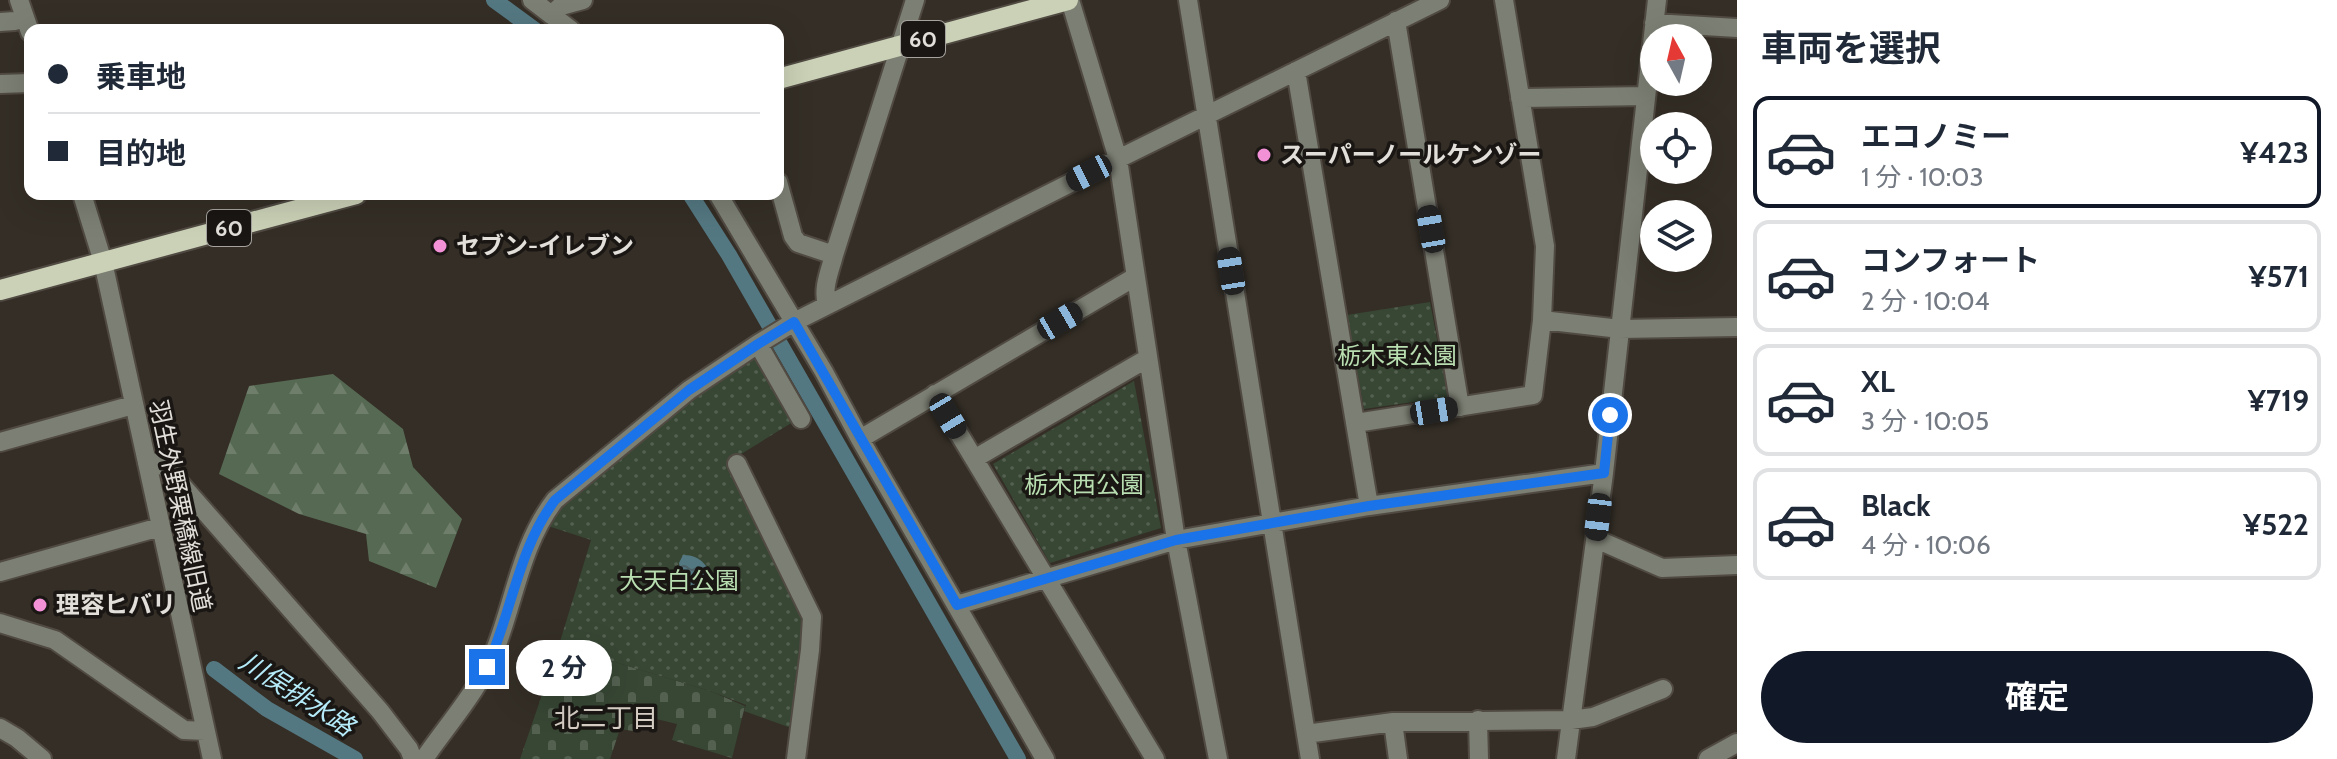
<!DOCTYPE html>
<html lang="ja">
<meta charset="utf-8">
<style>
:root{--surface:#fff;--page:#f6f6f7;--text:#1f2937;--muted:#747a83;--line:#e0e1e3;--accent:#111827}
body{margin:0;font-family:Cabin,"Noto Sans JP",sans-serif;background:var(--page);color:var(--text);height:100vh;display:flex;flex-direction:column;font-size:30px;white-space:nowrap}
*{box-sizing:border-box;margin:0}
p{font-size:26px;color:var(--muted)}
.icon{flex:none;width:44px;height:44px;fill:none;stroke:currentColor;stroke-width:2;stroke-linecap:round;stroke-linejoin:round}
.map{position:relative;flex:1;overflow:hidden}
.details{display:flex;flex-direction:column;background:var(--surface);width:600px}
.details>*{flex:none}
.banner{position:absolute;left:24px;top:24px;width:760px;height:176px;border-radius:16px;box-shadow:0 8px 32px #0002;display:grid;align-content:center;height:176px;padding:0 24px;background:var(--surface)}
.needle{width:52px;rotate:352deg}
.tools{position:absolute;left:1640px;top:24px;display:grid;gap:16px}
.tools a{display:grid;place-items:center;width:72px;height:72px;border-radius:50%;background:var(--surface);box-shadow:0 8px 32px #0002;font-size:40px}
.end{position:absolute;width:36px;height:36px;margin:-18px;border:10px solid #1a73e8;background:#fff;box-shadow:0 0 0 4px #fff}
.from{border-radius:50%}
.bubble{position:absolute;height:56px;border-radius:28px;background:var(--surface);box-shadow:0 8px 32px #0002;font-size:26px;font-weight:700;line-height:56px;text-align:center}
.car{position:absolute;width:24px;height:48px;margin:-24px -12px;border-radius:10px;box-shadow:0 0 6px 2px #0007;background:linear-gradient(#222 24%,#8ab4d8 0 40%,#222 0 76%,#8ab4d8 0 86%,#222 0)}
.banner b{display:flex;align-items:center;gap:28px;height:76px;font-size:30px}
.banner b+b{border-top:2px solid var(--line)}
.banner i{width:20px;height:20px;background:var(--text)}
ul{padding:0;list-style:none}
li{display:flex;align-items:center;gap:24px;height:112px;margin:0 16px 12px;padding:0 8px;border:4px solid var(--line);border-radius:16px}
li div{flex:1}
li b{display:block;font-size:30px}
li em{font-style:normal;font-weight:700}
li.selected{border-color:var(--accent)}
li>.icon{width:72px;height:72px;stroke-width:1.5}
h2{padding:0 24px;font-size:36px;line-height:96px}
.button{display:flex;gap:16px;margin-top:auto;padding:16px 24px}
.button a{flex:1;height:92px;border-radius:48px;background:var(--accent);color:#fff;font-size:32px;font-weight:700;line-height:92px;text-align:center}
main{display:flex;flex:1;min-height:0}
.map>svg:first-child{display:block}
</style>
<main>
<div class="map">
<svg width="1737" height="759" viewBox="0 0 1737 759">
<defs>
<pattern id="forest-firs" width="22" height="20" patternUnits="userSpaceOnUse" patternTransform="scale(2)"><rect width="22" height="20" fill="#566952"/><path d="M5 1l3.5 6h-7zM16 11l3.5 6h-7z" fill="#6e7e6a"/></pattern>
<pattern id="cemetery-stones" width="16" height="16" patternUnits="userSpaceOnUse" patternTransform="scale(2)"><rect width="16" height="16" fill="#374734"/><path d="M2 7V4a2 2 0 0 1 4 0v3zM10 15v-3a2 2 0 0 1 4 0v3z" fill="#546151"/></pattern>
<pattern id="park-dots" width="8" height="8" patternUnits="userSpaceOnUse" patternTransform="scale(2)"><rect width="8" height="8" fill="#374734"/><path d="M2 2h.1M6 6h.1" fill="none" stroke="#546151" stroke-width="1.8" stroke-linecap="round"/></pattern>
<pattern id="water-ripples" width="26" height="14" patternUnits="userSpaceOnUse" patternTransform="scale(2)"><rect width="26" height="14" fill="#547882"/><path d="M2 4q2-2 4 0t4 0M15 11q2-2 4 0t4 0" fill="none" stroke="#4d6065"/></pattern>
</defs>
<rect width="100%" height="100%" fill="#342e26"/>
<!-- forest -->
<path fill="url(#forest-firs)" d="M 333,374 L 403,429 L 413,467 L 462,519 L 436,588 L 369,561 L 366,534 L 299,514 L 219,474 L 249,386 Z"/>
<!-- cemetery -->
<path fill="url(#cemetery-stones)" d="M 559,645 L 710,691 L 745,706 L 732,758 L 672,740 L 677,724 L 640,715 L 633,731 L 620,729 L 610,759 L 520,759 Z"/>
<!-- park -->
<path fill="url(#park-dots)" d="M 1430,302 L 1448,397 L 1364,409 L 1347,315 Z
M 752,354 L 759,356 L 793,422 L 733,459 L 808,625 L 794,729 L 744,711 L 746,705 L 710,691 L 559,645 L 591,540 L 542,524 L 627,447 Z
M 1134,381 L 1161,528 L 1050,563 L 993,464 Z"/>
<!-- water -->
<path fill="url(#water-ripples)" d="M 683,555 C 702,555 710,568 714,585 L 709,591 L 695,591 L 683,584 L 679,563 Z"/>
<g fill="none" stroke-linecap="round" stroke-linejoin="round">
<!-- canal -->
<path stroke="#547882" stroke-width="16" d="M 494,0 L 535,30
M 690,194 L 729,255 L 1018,759
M 214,669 L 267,709 L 355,759"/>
<!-- minor casing -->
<g stroke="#504a43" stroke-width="22">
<path id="minor" d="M 19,0 L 30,32
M 532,0 L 571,30
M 1070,0 L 1118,159 L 1176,540 L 1218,759
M 1188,0 L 1310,759
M 551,15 L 561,6 L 583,0
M 1396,21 L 1460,407
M 0,22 L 15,21 L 25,18
M 1654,23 L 1737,28
M 1296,71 L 1369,506
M 0,84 L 30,83
M 1520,98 L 1645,96
M 778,182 L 793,236 L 798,243 L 834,255
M 82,194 L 103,262 L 212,759
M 718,194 L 824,372 L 860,439 L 1045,759
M 827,305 C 822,288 830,271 834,255 L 915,0
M 1542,320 L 1620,329 L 1737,327
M 758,344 L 801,419
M 935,394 L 1155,759
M 1356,423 L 1533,395 L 1542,320 L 1545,246 L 1504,0
M 860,439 L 1135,277
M 0,442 L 133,405
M 974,459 L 1148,358
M 147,463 C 159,460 163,465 171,473 L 380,711 L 409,749 L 413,759
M 737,464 L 812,617 L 810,650 L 796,759
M 1596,539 L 1662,568 L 1737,565
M 0,572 L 160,527
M 957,605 L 1176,540 L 1369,506 L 1604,473
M 0,623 L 55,640 L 184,730 L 205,731
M 1478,720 L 1479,759
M 1393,722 L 1398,759
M 0,728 L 17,738 L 42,759
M 1306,734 L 1393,722 L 1571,720 L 1593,717 L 1663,689
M 424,759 C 448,724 479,690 495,650 C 515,599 521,544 555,500 L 689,390 L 758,344 L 794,322 L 1118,159 L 1440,0
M 1566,759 L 1604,473 L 1657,0
M 1708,759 L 1737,743"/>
</g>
<!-- major casing -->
<g stroke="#504a43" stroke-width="24">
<path id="major" d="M 778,79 L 1068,0
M 0,290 L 356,194"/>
</g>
<!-- minor -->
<use href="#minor" stroke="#7c7f73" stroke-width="18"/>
<!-- major -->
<use href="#major" stroke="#cad1b6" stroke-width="20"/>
</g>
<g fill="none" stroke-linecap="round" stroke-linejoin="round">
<!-- route -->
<path stroke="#1a73e8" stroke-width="10" d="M 487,667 C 512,612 518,549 555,500 L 689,390 L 758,344 L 794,322 L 957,605 L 1176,540 L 1369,506 L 1604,473 L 1610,415"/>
</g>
<!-- markers -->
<g fill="#f291d6" stroke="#191613" stroke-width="3">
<circle cx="1264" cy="155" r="8"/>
<circle cx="440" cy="246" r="8"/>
<circle cx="40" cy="605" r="8"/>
</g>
<g text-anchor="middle" stroke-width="7" stroke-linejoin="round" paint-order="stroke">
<!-- shield labels -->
<g fill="#191613" stroke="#a6a39e" stroke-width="2">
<rect x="901" y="21" width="44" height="36" rx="6"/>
<rect x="207" y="210" width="44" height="36" rx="6"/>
</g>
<g font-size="22" font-weight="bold" fill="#e2dfda">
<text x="923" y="47">60</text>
<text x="229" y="236">60</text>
</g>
<!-- poi labels -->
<g font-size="24" font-weight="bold" fill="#e2dfda" stroke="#191613" text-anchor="start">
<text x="1280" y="163">スーパーノールケンゾー</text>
<text x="456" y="254">セブン-イレブン</text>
<text x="56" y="613">理容ヒバリ</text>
</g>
<!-- park labels -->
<g font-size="24" fill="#b8ddb0" stroke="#191613">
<text x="1397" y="364">栃木東公園</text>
<text x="1084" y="493">栃木西公園</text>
<text x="679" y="589">大天白公園</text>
</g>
<!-- street labels -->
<g font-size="24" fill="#e2dfda" stroke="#191613">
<text transform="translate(180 506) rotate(78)" y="8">羽生外野栗橋線旧道</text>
</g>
<!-- water labels -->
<g font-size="26" font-style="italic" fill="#b5ebf9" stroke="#191613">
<text transform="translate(297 694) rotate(33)" y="9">川俣排水路</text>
</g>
<!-- neighbourhood labels -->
<g font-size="26" fill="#d6cec5" stroke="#191613">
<text x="606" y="727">北二丁目</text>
</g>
</g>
</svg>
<div class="tools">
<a><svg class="needle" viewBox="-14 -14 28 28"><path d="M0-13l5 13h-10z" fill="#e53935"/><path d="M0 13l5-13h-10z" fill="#747a83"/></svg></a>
<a><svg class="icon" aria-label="locate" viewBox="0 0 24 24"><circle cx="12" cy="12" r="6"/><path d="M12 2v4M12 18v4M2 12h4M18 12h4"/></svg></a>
<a><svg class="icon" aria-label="layers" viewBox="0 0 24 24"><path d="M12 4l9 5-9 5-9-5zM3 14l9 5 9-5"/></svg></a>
</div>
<i class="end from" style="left:1610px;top:415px"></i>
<i class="end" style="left:487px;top:667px"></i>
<div class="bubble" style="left:516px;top:640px;width:96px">2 分</div>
<i class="car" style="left:1089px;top:173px;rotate:243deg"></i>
<i class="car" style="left:1431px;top:229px;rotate:350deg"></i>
<i class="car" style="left:1231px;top:271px;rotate:351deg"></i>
<i class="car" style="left:1060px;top:321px;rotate:60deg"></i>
<i class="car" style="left:1434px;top:411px;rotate:81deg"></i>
<i class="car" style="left:948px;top:416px;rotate:149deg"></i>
<i class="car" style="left:1598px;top:517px;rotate:187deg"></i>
<div class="banner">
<b><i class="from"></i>乗車地</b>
<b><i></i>目的地</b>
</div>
</div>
<section class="details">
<h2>車両を選択</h2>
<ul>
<li class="selected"><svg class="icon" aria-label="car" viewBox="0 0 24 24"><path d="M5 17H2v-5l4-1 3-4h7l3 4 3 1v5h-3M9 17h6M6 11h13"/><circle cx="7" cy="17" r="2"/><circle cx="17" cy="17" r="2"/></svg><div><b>エコノミー</b><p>1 分 · 10:03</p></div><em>¥423</em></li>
<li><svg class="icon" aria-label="car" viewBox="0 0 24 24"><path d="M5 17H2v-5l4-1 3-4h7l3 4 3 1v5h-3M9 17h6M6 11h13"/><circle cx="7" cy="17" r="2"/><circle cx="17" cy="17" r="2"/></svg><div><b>コンフォート</b><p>2 分 · 10:04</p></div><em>¥571</em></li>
<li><svg class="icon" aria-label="car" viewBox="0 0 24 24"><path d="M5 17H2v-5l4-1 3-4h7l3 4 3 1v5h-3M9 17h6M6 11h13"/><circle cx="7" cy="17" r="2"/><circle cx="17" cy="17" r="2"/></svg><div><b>XL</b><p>3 分 · 10:05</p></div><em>¥719</em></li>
<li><svg class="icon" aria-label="car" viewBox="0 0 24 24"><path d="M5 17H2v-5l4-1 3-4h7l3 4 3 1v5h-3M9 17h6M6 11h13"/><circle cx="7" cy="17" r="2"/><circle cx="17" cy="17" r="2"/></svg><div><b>Black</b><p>4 分 · 10:06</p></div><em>¥522</em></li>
</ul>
<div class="button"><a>確定</a></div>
</section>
</main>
